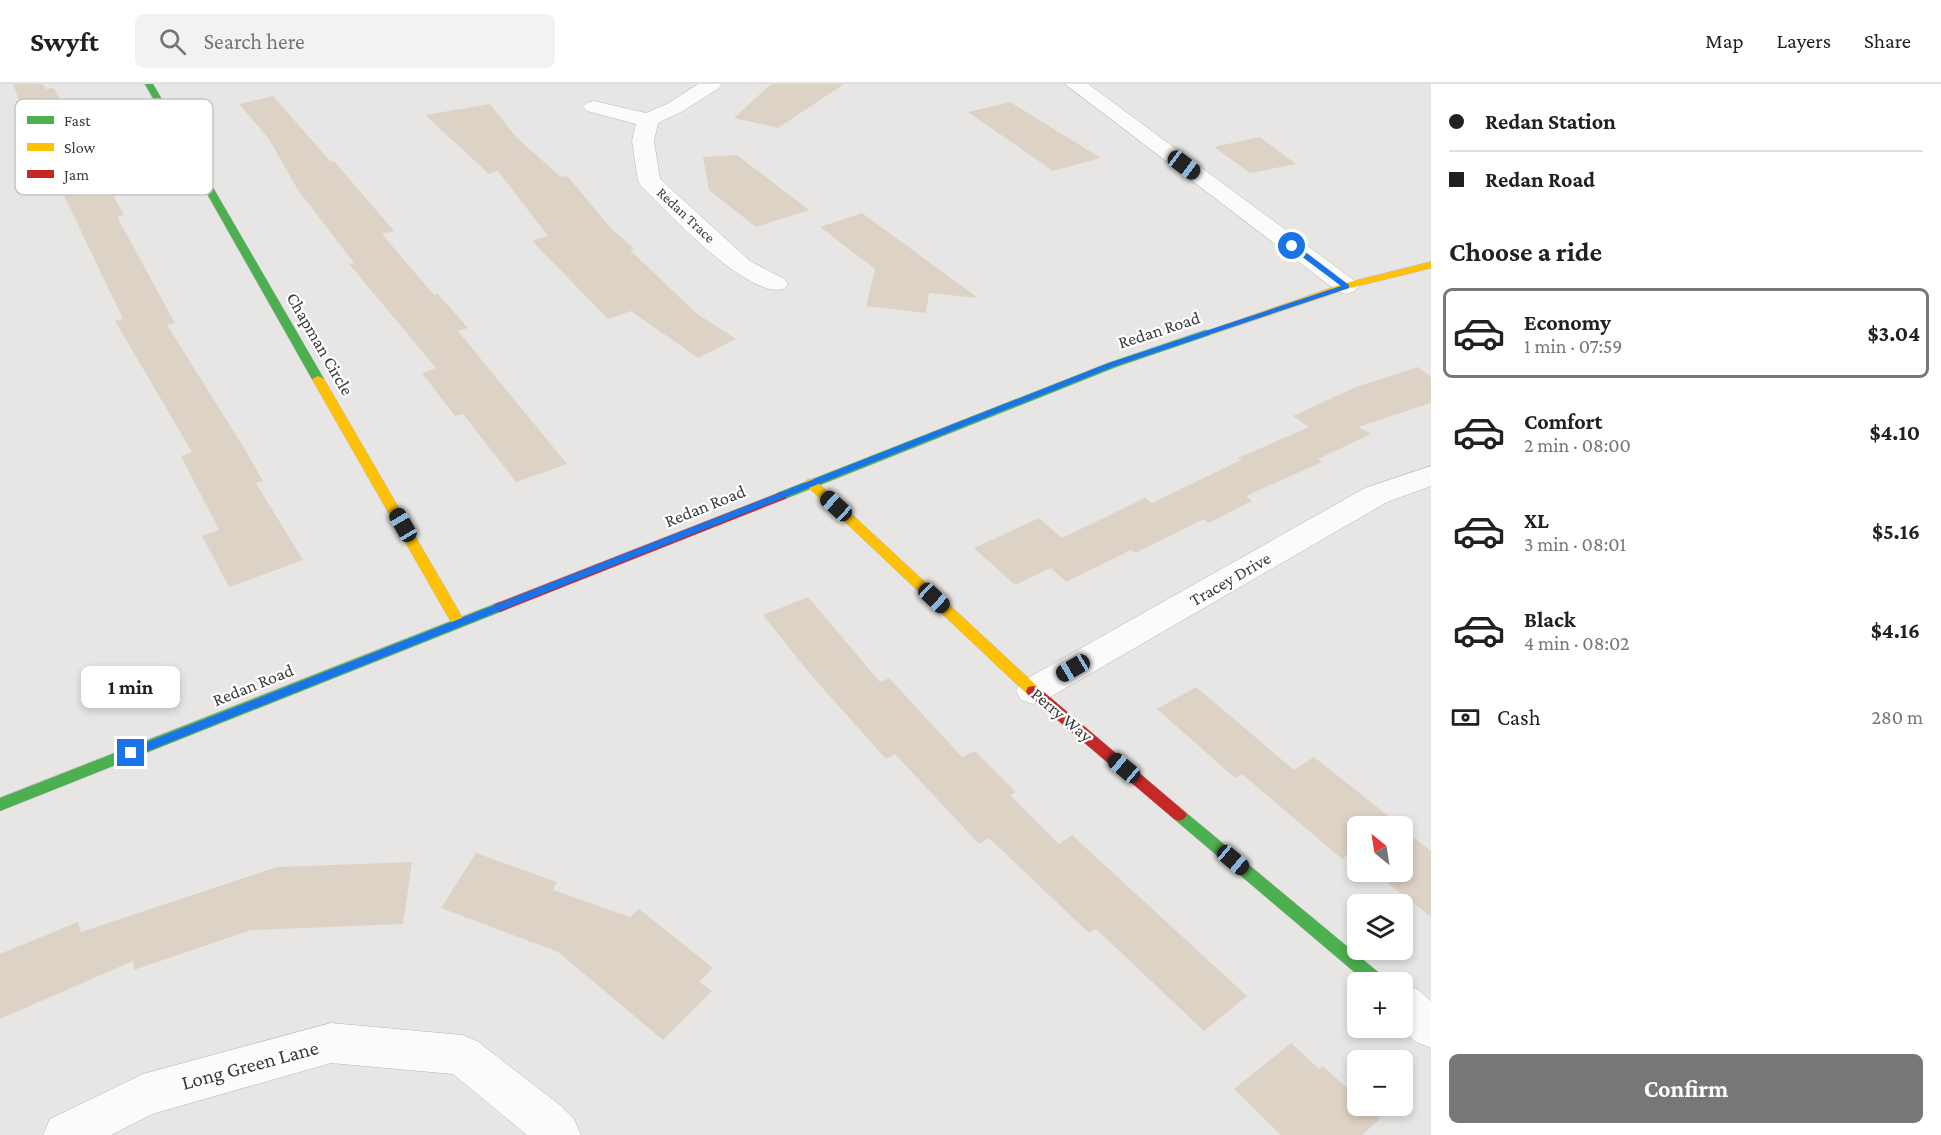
<!DOCTYPE html>
<meta charset="utf-8">
<style>
:root{--surface:#fff;--page:#f2f2f2;--text:#202124;--muted:#757577;--line:#e0e0e0;--accent:#787775}
body{margin:0;font-family:"Crimson Pro",serif;background:var(--page);color:var(--text);height:100vh;display:flex;flex-direction:column;font-size:22px;white-space:nowrap}
*{box-sizing:border-box;margin:0}
p{font-size:20px;color:var(--muted)}
.icon{flex:none;width:33px;height:33px;fill:none;stroke:currentColor;stroke-width:2;stroke-linecap:round;stroke-linejoin:round}
.map{position:relative;flex:1;overflow:hidden}
.sheet{display:flex;flex-direction:column;background:var(--surface);width:510px}
.sheet>*{flex:none}
.hud{display:grid;align-content:center;height:132px;padding:0 18px;background:var(--surface)}
.needle{width:39px;rotate:330deg}
.controls{position:absolute;left:1347px;top:732px;display:grid;gap:12px}
.controls a{display:grid;place-items:center;width:66px;height:66px;border-radius:9px;background:var(--surface);box-shadow:0 3px 9px #0003;font-size:30px}
.end{position:absolute;width:27px;height:27px;margin:-14px;border:8px solid #1a73e8;background:#fff;box-shadow:0 0 0 3px #fff}
.from{border-radius:50%}
.bubble{position:absolute;height:42px;border-radius:9px;background:var(--surface);box-shadow:0 3px 9px #0003;font-size:20px;font-weight:700;line-height:42px;text-align:center}
.car{position:absolute;width:18px;height:36px;margin:-18px -9px;border-radius:8px;box-shadow:0 0 4px 2px #0007;background:linear-gradient(#222 24%,#8ab4d8 0 40%,#222 0 76%,#8ab4d8 0 86%,#222 0)}
.hud b{display:flex;align-items:center;gap:21px;height:57px;font-size:22px}
.hud b+b{border-top:2px solid var(--line)}
.hud i{width:15px;height:15px;background:var(--text)}
ul{padding:0;list-style:none}
li{display:flex;align-items:center;gap:18px;height:90px;margin:0 12px 9px;padding:0 6px;border:3px solid transparent;border-radius:9px}
li div{flex:1}
li b{display:block;font-size:22px}
li em{font-style:normal;font-weight:700}
li.selected{border-color:var(--accent)}
li>.icon{width:54px;height:54px;stroke-width:1.5}
h2{padding:0 18px;font-size:27px;line-height:72px}
.pay{display:flex;align-items:center;gap:15px;height:66px;padding:0 18px;font-size:22px}
.pay p{margin-inline-start:auto}
.button{display:flex;gap:12px;margin-top:auto;padding:12px 18px}
.button a{flex:1;height:69px;border-radius:9px;background:var(--accent);color:#fff;font-size:24px;font-weight:700;line-height:69px;text-align:center}
header{display:flex;align-items:center;gap:36px;box-sizing:border-box;height:84px;padding:0 30px;background:var(--surface);border-bottom:2px solid var(--line)}
header strong{font-size:28px}
nav{display:flex;gap:33px;margin-inline-start:auto;font-size:21px}
.search{width:420px;height:54px;background:var(--page);display:flex;align-items:center;gap:15px;box-sizing:border-box;padding:0 21px;border-radius:9px;color:var(--muted);font-size:22px}
main{display:flex;flex:1;min-height:0}
.map>svg:first-child{display:block}
</style>
<header>
<strong>Swyft</strong>
<div class="search"><svg class="icon" aria-label="search" viewBox="0 0 24 24"><circle cx="10" cy="10" r="6"/><path d="M15 15l6 6"/></svg>Search here</div>
<nav><a>Map</a><a>Layers</a><a>Share</a></nav>
</header>
<main>
<div class="map">
<svg width="1431" height="1051" viewBox="0 0 1431 1051">
<rect width="100%" height="100%" fill="#e8e6e4"/>
<!-- building -->
<path fill="#ddd2c6" d="M 13,0 L 43,0 L 46,5 L 54,4 L 124,131 L 117,133 L 175,239 L 167,241 L 244,364 L 263,397 L 256,399 L 303,476 L 229,503 L 202,452 L 219,446 L 181,372 L 192,368 L 115,237 L 123,235 L 60,103 L 53,105 Z
M 771,0 L 844,0 L 778,44 L 734,34 Z
M 273,12 L 331,78 L 334,77 L 394,147 L 382,150 L 434,211 L 438,210 L 468,244 L 458,247 L 567,380 L 516,398 L 463,330 L 455,332 L 422,289 L 436,284 L 349,180 L 354,179 L 298,106 L 269,55 L 239,20 Z
M 1010,18 L 1101,74 L 1053,87 L 968,28 Z
M 490,20 L 516,53 L 561,93 L 567,92 L 611,144 L 634,165 L 630,166 L 696,229 L 736,255 L 698,274 L 631,227 L 608,235 L 532,157 L 548,152 L 498,87 L 489,90 L 425,31 Z
M 1260,53 L 1296,80 L 1250,89 L 1214,63 Z
M 737,71 L 809,126 L 756,143 L 709,106 L 703,73 Z
M 862,129 L 978,214 L 929,209 L 926,229 L 866,222 L 875,185 L 820,143 Z
M 1418,283 L 1431,293 L 1431,319 L 1358,343 L 1371,350 L 1318,375 L 1322,378 L 1246,412 L 1252,417 L 1209,439 L 1204,435 L 1135,469 L 1131,466 L 1066,498 L 1051,484 L 1015,501 L 974,464 L 1039,434 L 1062,454 L 1145,414 L 1152,419 L 1241,376 L 1238,374 L 1309,343 L 1293,332 L 1356,303 Z
M 808,513 L 880,598 L 889,594 L 962,673 L 975,667 L 1016,708 L 1010,711 L 1059,760 L 1072,751 L 1247,912 L 1204,947 L 1096,845 L 1089,849 L 989,754 L 979,760 L 895,670 L 886,675 L 810,590 L 763,531 Z
M 1196,603 L 1294,686 L 1314,673 L 1401,742 L 1358,742 L 1358,775 L 1350,769 L 1342,775 L 1242,690 L 1235,694 L 1157,625 Z
M 1402,744 L 1431,767 L 1431,833 L 1374,788 L 1402,788 Z
M 476,769 L 557,798 L 553,806 L 630,833 L 639,825 L 713,884 L 699,898 L 712,907 L 663,956 L 558,868 L 441,824 Z
M 412,778 L 403,840 L 251,846 L 134,886 L 133,877 L 0,935 L 0,870 L 78,838 L 81,848 L 277,783 Z
M 1291,959 L 1319,985 L 1323,982 L 1358,1014 L 1358,1022 L 1366,1022 L 1380,1035 L 1362,1051 L 1281,1051 L 1234,1005 Z"/>
<g fill="none" stroke-linecap="round" stroke-linejoin="round">
<!-- street casing -->
<g stroke="#b9b8b6" stroke-width="1">
<path id="street" d="M 698,0 L 722,0 L 719,4 L 683,27 L 658,39 L 654,57 L 660,95 L 750,177 L 784,195 L 788,200 L 784,205 C 747,215 668,128 641,102 L 638,97 L 632,57 L 636,40 L 587,27 L 583,23 L 587,19 L 594,17 L 646,29 L 669,19 Z
M 1065,0 L 1088,0 L 1355,197 L 1359,202 L 1355,207 L 1346,210 L 1337,207 Z
M 1431,382 L 1431,402 L 1387,418 L 1045,616 L 1033,620 L 1021,616 L 1016,607 L 1021,598 L 1365,404 Z
M 1402,900 L 1417,905 L 1431,917 L 1431,964 L 1416,958 L 1399,944 L 1402,944 Z
M 331,939 L 462,951 L 477,957 L 561,1022 L 574,1035 L 581,1051 L 527,1051 L 453,990 L 331,979 L 152,1030 L 111,1051 L 43,1051 L 50,1035 L 143,990 Z"/>
</g>
<!-- fast casing -->
<g stroke="#b9b8b6" stroke-width="1">
<path id="fast" d="M 145,0 L 153,0 L 324,295 L 322,297 L 314,297 L 312,295 Z
M 1206,246 L 1211,249 L 1210,251 L 1116,283 L 785,415 L 777,415 L 775,412 L 777,409 L 1108,279 Z
M 500,518 L 507,523 L 505,526 L 0,727 L 0,714 Z
M 1179,725 L 1184,727 L 1384,893 L 1386,898 L 1366,898 L 1174,735 L 1171,731 L 1174,727 Z"/>
</g>
<!-- slow casing -->
<g stroke="#b9b8b6" stroke-width="1">
<path id="slow" d="M 1431,178 L 1431,184 L 1350,204 L 1210,251 L 1202,251 L 1201,249 L 1342,200 Z
M 318,292 L 324,295 L 465,538 L 463,541 L 458,543 L 451,538 L 312,295 Z
M 811,395 L 815,396 L 1038,603 L 1040,607 L 1038,611 L 1028,611 L 807,402 L 805,399 L 807,396 Z"/>
</g>
<!-- jam casing -->
<g stroke="#b9b8b6" stroke-width="1">
<path id="jam" d="M 781,408 L 785,409 L 787,412 L 785,415 L 505,526 L 500,528 L 493,523 L 495,520 Z
M 1033,602 L 1038,603 L 1184,727 L 1187,731 L 1184,735 L 1179,737 L 1174,735 L 1028,611 L 1026,607 L 1028,603 Z"/>
</g>
<!-- street -->
<use href="#street" fill="#fcfbfb" fill-rule="evenodd"/>
<!-- fast -->
<use href="#fast" fill="#4caf50" fill-rule="evenodd"/>
<!-- slow -->
<use href="#slow" fill="#ffc107" fill-rule="evenodd"/>
<!-- jam -->
<use href="#jam" fill="#c62828" fill-rule="evenodd"/>
</g>
<!-- route -->
<path fill="#1a73e8" d="M 1289,160 L 1295,160 L 1349,201 L 1349,204 L 1115,282 L 135,672 L 127,672 L 126,669 L 127,666 L 1109,279 L 1341,202 L 1289,163 Z"/>
<g text-anchor="middle" stroke-width="4.5" stroke-linejoin="round" paint-order="stroke">
<!-- far-street labels -->
<g font-size="15" fill="#3c3b39" stroke="#fff">
<text transform="translate(686 131) rotate(43)" y="5">Redan Trace</text>
</g>
<!-- street labels -->
<g font-size="18" fill="#3c3b39" stroke="#fff">
<text transform="translate(1159 246) rotate(-18)" y="6">Redan Road</text>
<text transform="translate(320 260) rotate(60)" y="6">Chapman Circle</text>
<text transform="translate(705 422) rotate(-22)" y="6">Redan Road</text>
<text transform="translate(1230 495) rotate(-30)" y="6">Tracey Drive</text>
<text transform="translate(253 601) rotate(-22)" y="6">Redan Road</text>
<text transform="translate(1062 631) rotate(40)" y="6">Perry Way</text>
</g>
<!-- near-street labels -->
<g font-size="21" fill="#3c3b39" stroke="#fff">
<text transform="translate(250 981) rotate(-15)" y="7">Long Green Lane</text>
</g>
</g>
<!-- legend -->
<rect x="15" y="15" width="198" height="96" rx="9" fill="#fff" stroke="#c4c4c4" stroke-width="1.5"/>
<rect x="27" y="32" width="27" height="8" fill="#4caf50"/>
<rect x="27" y="59" width="27" height="8" fill="#ffc107"/>
<rect x="27" y="86" width="27" height="8" fill="#c62828"/>
<g font-size="16" fill="#3c3b39">
<text x="64" y="42">Fast</text>
<text x="64" y="69">Slow</text>
<text x="64" y="96">Jam</text>
</g>
</svg>
<div class="controls">
<a><svg class="needle" viewBox="-14 -14 28 28"><path d="M0-13l5 13h-10z" fill="#e53935"/><path d="M0 13l5-13h-10z" fill="#757577"/></svg></a>
<a><svg class="icon" aria-label="layers" viewBox="0 0 24 24"><path d="M12 4l9 5-9 5-9-5zM3 14l9 5 9-5"/></svg></a>
<a>+</a>
<a>−</a>
</div>
<i class="end from" style="left:1292px;top:162px"></i>
<i class="end" style="left:131px;top:669px"></i>
<div class="bubble" style="left:81px;top:582px;width:99px">1 min</div>
<i class="car" style="left:1184px;top:81px;rotate:127deg"></i>
<i class="car" style="left:836px;top:422px;rotate:312deg"></i>
<i class="car" style="left:403px;top:441px;rotate:330deg"></i>
<i class="car" style="left:934px;top:514px;rotate:133deg"></i>
<i class="car" style="left:1073px;top:584px;rotate:240deg"></i>
<i class="car" style="left:1124px;top:684px;rotate:310deg"></i>
<i class="car" style="left:1233px;top:776px;rotate:130deg"></i>
</div>
<section class="sheet">
<div class="hud">
<b><i class="from"></i>Redan Station</b>
<b><i></i>Redan Road</b>
</div>
<h2>Choose a ride</h2>
<ul>
<li class="selected"><svg class="icon" aria-label="car" viewBox="0 0 24 24"><path d="M5 17H2v-5l4-1 3-4h7l3 4 3 1v5h-3M9 17h6M6 11h13"/><circle cx="7" cy="17" r="2"/><circle cx="17" cy="17" r="2"/></svg><div><b>Economy</b><p>1 min · 07:59</p></div><em>$3.04</em></li>
<li><svg class="icon" aria-label="car" viewBox="0 0 24 24"><path d="M5 17H2v-5l4-1 3-4h7l3 4 3 1v5h-3M9 17h6M6 11h13"/><circle cx="7" cy="17" r="2"/><circle cx="17" cy="17" r="2"/></svg><div><b>Comfort</b><p>2 min · 08:00</p></div><em>$4.10</em></li>
<li><svg class="icon" aria-label="car" viewBox="0 0 24 24"><path d="M5 17H2v-5l4-1 3-4h7l3 4 3 1v5h-3M9 17h6M6 11h13"/><circle cx="7" cy="17" r="2"/><circle cx="17" cy="17" r="2"/></svg><div><b>XL</b><p>3 min · 08:01</p></div><em>$5.16</em></li>
<li><svg class="icon" aria-label="car" viewBox="0 0 24 24"><path d="M5 17H2v-5l4-1 3-4h7l3 4 3 1v5h-3M9 17h6M6 11h13"/><circle cx="7" cy="17" r="2"/><circle cx="17" cy="17" r="2"/></svg><div><b>Black</b><p>4 min · 08:02</p></div><em>$4.16</em></li>
</ul>
<div class="pay"><svg class="icon" aria-label="cash" viewBox="0 0 24 24"><path d="M3 7h18v10H3z"/><circle cx="12" cy="12" r="2"/></svg>Cash<p>280 m</p></div>
<div class="button"><a>Confirm</a></div>
</section>
</main>
